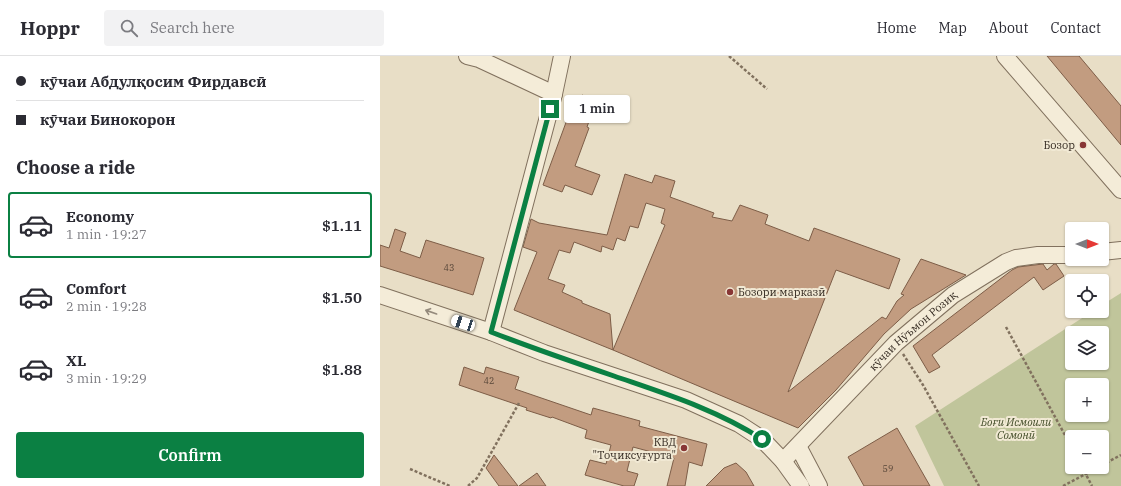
<!DOCTYPE html>
<meta charset="utf-8">
<style>
:root{--surface:#fff;--page:#f2f2f3;--text:#2b2b33;--muted:#7c7c81;--line:#e1e1e2;--accent:#0b8043}
body{margin:0;font-family:"IBM Plex Serif",serif;background:var(--page);color:var(--text);height:100vh;display:flex;flex-direction:column;font-size:15px;white-space:nowrap}
*{box-sizing:border-box;margin:0}
p{font-size:13px;color:var(--muted)}
.icon{flex:none;width:22px;height:22px;fill:none;stroke:currentColor;stroke-width:2;stroke-linecap:round;stroke-linejoin:round}
.map{position:relative;flex:1;overflow:hidden}
.drawer{display:flex;flex-direction:column;background:var(--surface);width:380px}
.drawer>*{flex:none}
.top-card{display:grid;align-content:center;height:88px;padding:0 16px;background:var(--surface)}
.needle{width:26px;rotate:90deg}
.controls{position:absolute;left:685px;top:166px;display:grid;gap:8px}
.controls a{display:grid;place-items:center;width:44px;height:44px;border-radius:4px;background:var(--surface);box-shadow:0 1px 3px #0004;font-size:20px}
.end{position:absolute;width:18px;height:18px;margin:-9px;border:5px solid #0b8043;background:#fff;box-shadow:0 0 0 2px #fff}
.from{border-radius:50%}
.bubble{position:absolute;height:28px;border-radius:4px;background:var(--surface);box-shadow:0 1px 3px #0004;font-size:13px;font-weight:600;line-height:28px;text-align:center}
.car{position:absolute;width:12px;height:24px;margin:-12px -6px;border-radius:5px;box-shadow:0 0 3px 1px #0007;background:linear-gradient(#fff 24%,#345 0 40%,#fff 0 76%,#345 0 86%,#fff 0)}
.top-card b{display:flex;align-items:center;gap:14px;height:38px;font-size:15px}
.top-card b+b{border-top:1px solid var(--line)}
.top-card i{width:10px;height:10px;background:var(--text)}
ul{padding:0;list-style:none}
li{display:flex;align-items:center;gap:12px;height:66px;margin:0 8px 6px;padding:0 8px;border:2px solid transparent;border-radius:4px}
li div{flex:1}
li b{display:block;font-size:15px}
li em{font-style:normal;font-weight:600}
li.on{border-color:var(--accent)}
li>.icon{width:36px;height:36px;stroke-width:1.5}
h2{padding:0 16px;font-size:18px;line-height:48px}
.cta{display:flex;gap:8px;margin-top:auto;padding:8px 16px}
.cta a{flex:1;height:46px;border-radius:4px;background:var(--accent);color:#fff;font-size:16px;font-weight:600;line-height:46px;text-align:center}
header{display:flex;align-items:center;gap:24px;box-sizing:border-box;height:56px;padding:0 20px;background:var(--surface);border-bottom:1px solid var(--line)}
header strong{font-size:19px}
nav{display:flex;gap:22px;margin-inline-start:auto;font-size:14px}
.search{width:280px;height:36px;background:var(--page);display:flex;align-items:center;gap:10px;box-sizing:border-box;padding:0 14px;border-radius:4px;color:var(--muted);font-size:15px}
main{display:flex;flex:1;min-height:0}
.map>svg:first-child{display:block}
</style>
<header>
<strong>Hoppr</strong>
<div class="search"><svg class="icon" aria-label="search" viewBox="0 0 24 24"><circle cx="10" cy="10" r="6"/><path d="M15 15l6 6"/></svg>Search here</div>
<nav><a>Home</a><a>Map</a><a>About</a><a>Contact</a></nav>
</header>
<main>
<section class="drawer">
<div class="top-card">
<b><i class="from"></i>кӯчаи Абдулқосим Фирдавсӣ</b>
<b><i></i>кӯчаи Бинокорон</b>
</div>
<h2>Choose a ride</h2>
<ul>
<li class="on"><svg class="icon" aria-label="car" viewBox="0 0 24 24"><path d="M5 17H2v-5l4-1 3-4h7l3 4 3 1v5h-3M9 17h6M6 11h13"/><circle cx="7" cy="17" r="2"/><circle cx="17" cy="17" r="2"/></svg><div><b>Economy</b><p>1 min · 19:27</p></div><em>$1.11</em></li>
<li><svg class="icon" aria-label="car" viewBox="0 0 24 24"><path d="M5 17H2v-5l4-1 3-4h7l3 4 3 1v5h-3M9 17h6M6 11h13"/><circle cx="7" cy="17" r="2"/><circle cx="17" cy="17" r="2"/></svg><div><b>Comfort</b><p>2 min · 19:28</p></div><em>$1.50</em></li>
<li><svg class="icon" aria-label="car" viewBox="0 0 24 24"><path d="M5 17H2v-5l4-1 3-4h7l3 4 3 1v5h-3M9 17h6M6 11h13"/><circle cx="7" cy="17" r="2"/><circle cx="17" cy="17" r="2"/></svg><div><b>XL</b><p>3 min · 19:29</p></div><em>$1.88</em></li>
</ul>
<div class="cta"><a>Confirm</a></div>
</section>
<div class="map">
<svg width="741" height="430" viewBox="0 0 741 430">
<rect width="100%" height="100%" fill="#e8dec6"/>
<!-- green -->
<path fill="#c0c59b" fill-rule="evenodd" d="M 741,237 L 741,430 L 564,430 L 535,370 L 713,255 L 722,255 L 722,249 ZM 692,277 L 722,277 L 722,307 L 692,307 ZM 692,329 L 722,329 L 722,359 L 692,359 ZM 692,381 L 722,381 L 722,411 L 692,411 Z"/>
<!-- building -->
<path fill="#c29c80" stroke="#7d5d47" d="M 667,0 L 699,0 L 741,50 L 741,89 Z
M 202,39 L 216,45 L 207,71 L 209,72 L 195,110 L 220,119 L 212,139 L 185,129 L 182,136 L 163,129 L 188,61 L 193,63 Z
M 245,118 L 272,127 L 275,119 L 295,125 L 290,141 L 334,157 L 332,161 L 352,165 L 360,149 L 388,159 L 385,168 L 429,185 L 434,172 L 520,203 L 509,233 L 456,214 L 408,336 L 502,261 L 506,263 L 517,245 L 524,239 L 521,238 L 541,203 L 586,219 L 531,253 L 504,278 L 456,334 L 418,372 L 233,294 L 285,169 L 281,167 L 285,153 L 266,147 L 258,172 L 250,170 L 245,185 L 237,182 L 233,194 L 222,190 L 221,196 L 194,186 L 190,197 L 179,194 L 168,223 L 185,229 L 182,236 L 202,245 L 202,247 L 230,258 L 233,294 L 134,254 L 157,196 L 143,191 L 151,163 L 159,167 L 227,179 Z
M 15,173 L 26,177 L 20,195 L 40,202 L 46,184 L 104,202 L 93,239 L 0,210 L 0,189 L 9,192 Z
M 663,208 L 667,214 L 674,208 L 676,208 L 684,220 L 663,234 L 654,221 L 552,299 L 560,311 L 549,317 L 533,290 L 632,214 L 638,211 Z
M 84,311 L 104,318 L 106,311 L 139,321 L 135,333 L 211,359 L 213,352 L 260,365 L 259,370 L 327,388 L 322,410 L 309,406 L 305,430 L 287,430 L 294,402 L 253,391 L 247,415 L 258,418 L 254,430 L 244,430 L 205,419 L 210,404 L 226,408 L 231,389 L 205,382 L 207,374 L 172,361 L 171,362 L 146,354 L 147,352 L 79,329 Z
M 517,372 L 550,430 L 484,430 L 468,401 Z
M 114,399 L 138,430 L 119,430 L 106,412 Z
M 356,407 L 366,416 L 374,430 L 326,430 L 344,412 Z
M 157,417 L 166,430 L 139,430 Z"/>
<g fill="none" stroke-linecap="round" stroke-linejoin="round">
<!-- minor casing -->
<g stroke="#81715e" stroke-width="18">
<g id="minor">
<path d="M 87,0 L 99,3 L 174,38"/>
<path d="M 625,0 L 741,134"/>
<path d="M 722,196 L 741,194"/>
<path d="M 0,239 L 111,276 L 164,297 L 306,344 L 359,368 L 382,383 L 403,405 L 421,430"/>
<path d="M 111,276 L 174,38 L 182,0"/>
<path d="M 418,390 L 439,430"/>
<path id="s1" d="M 403,405 L 516,287 L 573,239 L 626,206 L 636,202 L 658,199 L 692,199"/>
</g>
</g>
<!-- path -->
<path stroke="#81715e" stroke-width="2.5" stroke-dasharray="3 2" stroke-linecap="butt" d="M 349,0 L 387,33
M 626,271 L 692,392
M 523,298 L 543,329 L 599,430
M 722,409 L 741,399
M 702,411 L 712,430
M 30,413 L 70,430
M 88,430 L 97,422 L 139,347
M 683,430 L 719,411"/>
<!-- minor -->
<use href="#minor" stroke="#f4ecd8" stroke-width="16"/>
</g>
<!-- one-way arrows -->
<defs><path id="oneway-shaft" d="M-6 0H5M1.5-3L5.5 0L1.5 3" fill="none" stroke-width="1.6" stroke-linecap="round" stroke-linejoin="round"/></defs>
<use stroke="#948a7c" href="#oneway-shaft" transform="translate(51 256) rotate(-161)"/>
<g fill="none" stroke-linecap="round" stroke-linejoin="round">
<!-- route -->
<path stroke="#0b8043" stroke-width="5" d="M 170,53 L 111,276 C 152,292 193,306 234,320 C 286,338 335,353 382,383"/>
</g>
<!-- markers -->
<g fill="#883635" stroke="#f1e9d4" stroke-width="1.5">
<circle cx="703" cy="89" r="4"/>
<circle cx="350" cy="236" r="4"/>
<circle cx="304" cy="392" r="4"/>
</g>
<g text-anchor="middle" stroke-width="4" stroke-linejoin="round" paint-order="stroke">
<!-- number labels -->
<g font-size="9" fill="#574638">
<text x="69" y="215">43</text>
<text x="109" y="328">42</text>
<text x="508" y="416">59</text>
</g>
<!-- poi labels -->
<g font-size="11" fill="#332920" stroke="#f1e9d4" text-anchor="end">
<text x="695" y="93">Бозор</text>
<text x="358" y="240" text-anchor="start">Бозори марказӣ</text>
<text x="296" y="390">КВД<tspan x="296" dy="13">"Тоҷиксуғурта"</tspan></text>
</g>
<!-- street labels -->
<g font-size="11" fill="#332920" stroke="#f1e9d4">
<text dy="4" stroke="none"><textPath href="#s1" startOffset="184">кӯчаи Нӯъмон Розиқ</textPath></text>
</g>
<!-- park labels -->
<g font-size="11" font-style="italic" fill="#434d29" stroke="#f1e9d4">
<text x="636" y="370">Боғи Исмоили<tspan x="636" dy="13">Сомонӣ</tspan></text>
</g>
</g>
</svg>
<div class="controls">
<a><svg class="needle" viewBox="-14 -14 28 28"><path d="M0-13l5 13h-10z" fill="#e53935"/><path d="M0 13l5-13h-10z" fill="#7c7c81"/></svg></a>
<a><svg class="icon" aria-label="locate" viewBox="0 0 24 24"><circle cx="12" cy="12" r="6"/><path d="M12 2v4M12 18v4M2 12h4M18 12h4"/></svg></a>
<a><svg class="icon" aria-label="layers" viewBox="0 0 24 24"><path d="M12 4l9 5-9 5-9-5zM3 14l9 5 9-5"/></svg></a>
<a>+</a>
<a>−</a>
</div>
<i class="end from" style="left:382px;top:383px"></i>
<i class="end" style="left:170px;top:53px"></i>
<div class="bubble" style="left:184px;top:39px;width:66px">1 min</div>
<i class="car" style="left:83px;top:267px;rotate:288deg"></i>
</div>
</main>
